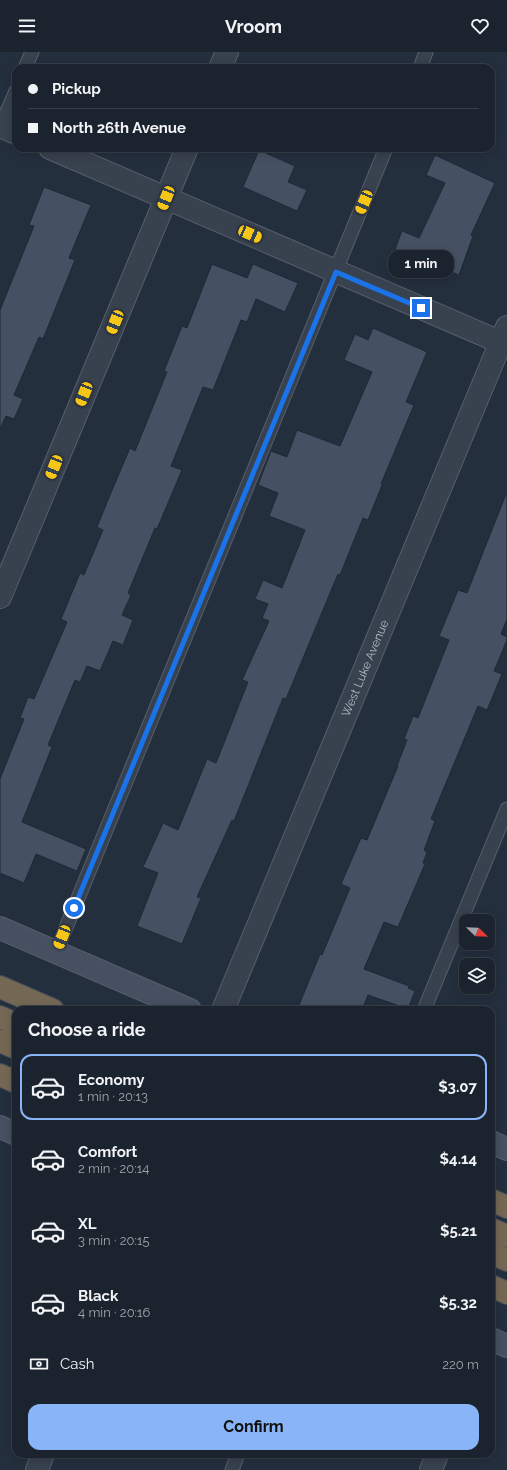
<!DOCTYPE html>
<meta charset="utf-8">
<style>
:root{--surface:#1b232e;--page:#242b36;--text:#f1f3f6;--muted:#a0a4aa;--line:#39404a;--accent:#8ab4f8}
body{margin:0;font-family:Raleway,sans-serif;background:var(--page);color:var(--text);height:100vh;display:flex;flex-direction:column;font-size:15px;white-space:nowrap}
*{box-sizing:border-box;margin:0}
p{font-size:13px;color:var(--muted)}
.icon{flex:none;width:22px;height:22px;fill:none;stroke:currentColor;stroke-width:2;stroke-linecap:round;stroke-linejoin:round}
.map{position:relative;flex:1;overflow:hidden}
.details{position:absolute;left:12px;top:954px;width:483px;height:452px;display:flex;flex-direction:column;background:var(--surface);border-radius:12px;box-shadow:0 2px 10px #0003,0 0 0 1px var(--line)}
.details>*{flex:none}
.top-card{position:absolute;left:12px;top:12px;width:483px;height:88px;border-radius:12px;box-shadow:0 2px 10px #0003,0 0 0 1px var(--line);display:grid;align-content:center;height:88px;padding:0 16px;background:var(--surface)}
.needle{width:26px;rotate:113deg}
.buttons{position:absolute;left:459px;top:862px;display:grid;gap:8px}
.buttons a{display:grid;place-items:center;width:36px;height:36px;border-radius:8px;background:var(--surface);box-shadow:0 2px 10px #0003,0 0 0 1px var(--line);font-size:20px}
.end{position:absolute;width:18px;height:18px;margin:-9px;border:5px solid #1a73e8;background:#fff;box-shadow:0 0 0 2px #fff}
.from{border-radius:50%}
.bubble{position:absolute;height:28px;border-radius:12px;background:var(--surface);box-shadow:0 2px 10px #0003,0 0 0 1px var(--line);font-size:13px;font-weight:700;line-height:28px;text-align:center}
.car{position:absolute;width:12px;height:24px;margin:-12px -6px;border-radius:5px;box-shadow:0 0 3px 1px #0007;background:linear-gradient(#f5c518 24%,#345 0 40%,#f5c518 0 76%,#345 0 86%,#f5c518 0)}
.top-card b{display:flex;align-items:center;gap:14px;height:38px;font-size:15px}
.top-card b+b{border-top:1px solid var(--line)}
.top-card i{width:10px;height:10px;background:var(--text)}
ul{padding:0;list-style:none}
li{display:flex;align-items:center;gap:12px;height:66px;margin:0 8px 6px;padding:0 8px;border:2px solid transparent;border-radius:12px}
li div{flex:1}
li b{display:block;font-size:15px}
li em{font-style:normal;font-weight:700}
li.current{border-color:var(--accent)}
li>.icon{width:36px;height:36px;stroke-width:1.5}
h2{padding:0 16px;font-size:18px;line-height:48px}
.pay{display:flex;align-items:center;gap:10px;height:44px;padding:0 16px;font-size:15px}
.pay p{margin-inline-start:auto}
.cta{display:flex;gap:8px;margin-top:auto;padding:8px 16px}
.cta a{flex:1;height:46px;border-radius:12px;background:var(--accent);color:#111;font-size:16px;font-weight:700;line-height:46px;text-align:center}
header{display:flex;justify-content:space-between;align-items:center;height:52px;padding:0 16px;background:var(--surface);font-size:18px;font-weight:700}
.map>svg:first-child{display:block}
</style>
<header><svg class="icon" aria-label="menu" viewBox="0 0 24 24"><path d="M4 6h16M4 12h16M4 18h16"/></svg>Vroom<svg class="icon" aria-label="heart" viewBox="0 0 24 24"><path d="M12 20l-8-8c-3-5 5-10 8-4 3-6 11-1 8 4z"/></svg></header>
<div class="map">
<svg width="507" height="1418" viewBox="0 0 507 1418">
<rect width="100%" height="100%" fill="#242f3e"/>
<!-- building -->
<path fill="#455162" stroke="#1f2835" d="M 259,98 L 295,114 L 288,130 L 307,138 L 297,159 L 243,135 Z
M 435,103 L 495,131 L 471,183 L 473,184 L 459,223 L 395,197 L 402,179 L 419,186 L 445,131 L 426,123 Z
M 44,135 L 91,153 L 69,206 L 75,208 L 43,287 L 39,285 L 14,343 L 23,347 L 14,367 L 6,364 L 0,377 L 0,258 L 34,174 L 29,173 Z
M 212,212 L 247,226 L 253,212 L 298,231 L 285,260 L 256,247 L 247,270 L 241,268 L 213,338 L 203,335 L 171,414 L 182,418 L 157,477 L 155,476 L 128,541 L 131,543 L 122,563 L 133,568 L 123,593 L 113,589 L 100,619 L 87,614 L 80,630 L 75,628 L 48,693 L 52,695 L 22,770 L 86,797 L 77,819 L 36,802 L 24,831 L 0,821 L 0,727 L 24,667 L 20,666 L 28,645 L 34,647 L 67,570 L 61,567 L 80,521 L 84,523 L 103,478 L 97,475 L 110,443 L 130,396 L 135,399 L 167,320 L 164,319 L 182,274 L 187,276 Z
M 373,276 L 427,300 L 406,350 L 414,353 L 381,432 L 382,433 L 368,468 L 363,466 L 340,523 L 338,522 L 286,647 L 283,646 L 234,769 L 232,768 L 197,845 L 201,846 L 182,892 L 137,874 L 158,821 L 143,815 L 163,771 L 178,778 L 207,707 L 216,711 L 248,630 L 242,628 L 269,569 L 262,566 L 268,552 L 255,547 L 263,528 L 282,536 L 305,478 L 269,464 L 278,441 L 258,433 L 271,399 L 287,405 L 297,378 L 340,394 L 372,320 L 344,308 L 355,282 L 368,288 Z
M 506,442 L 507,442 L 507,567 L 501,582 L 507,585 L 507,588 L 494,619 L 502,622 L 487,658 L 478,654 L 431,767 L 435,769 L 424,798 L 427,800 L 423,811 L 425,812 L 398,875 L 384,870 L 364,917 L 409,934 L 408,936 L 415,939 L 408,957 L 368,943 L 362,958 L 297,958 L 320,902 L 322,903 L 350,836 L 341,832 L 361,786 L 367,788 L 398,714 L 397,714 L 407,688 L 404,687 L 413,664 L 418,666 L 449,588 L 439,584 L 458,538 L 467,541 Z"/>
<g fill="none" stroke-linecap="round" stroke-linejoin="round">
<!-- service casing -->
<g stroke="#565f6c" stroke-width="15">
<path id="service" d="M 25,16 L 32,0
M 420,16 L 426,0
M 0,76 L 16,39
M 56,900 L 386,96
M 424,958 L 507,757
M 232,1418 L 238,1402"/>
</g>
<!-- minor casing -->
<g stroke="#565f6c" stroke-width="24">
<g id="minor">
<path d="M 220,16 L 227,0"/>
<path d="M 0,74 L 16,81"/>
<path d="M 50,96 L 507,293"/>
<path d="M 0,545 L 187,96"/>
<path id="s1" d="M 223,958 L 507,275"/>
<path d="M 37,1418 L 43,1402"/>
<path d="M 431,1418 L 437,1402"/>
</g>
</g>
<!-- secondary casing -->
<g stroke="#565f6c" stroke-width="24">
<path id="secondary" d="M 0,876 L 190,958
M 0,1075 L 16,1082
M 491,1090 L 507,1097
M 491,1287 L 507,1294"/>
</g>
<!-- motorway casing -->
<g stroke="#434c59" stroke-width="24">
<path id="motorway" d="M 0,935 L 53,958
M 0,965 L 16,972
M 0,989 L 16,996
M 0,1023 L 16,1030
M 491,1148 L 507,1155
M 491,1177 L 507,1184
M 491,1201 L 507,1208
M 491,1234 L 507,1241"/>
</g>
<!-- service -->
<use href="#service" stroke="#38414e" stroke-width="13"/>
<!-- minor -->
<use href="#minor" stroke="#38414e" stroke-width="22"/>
<!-- secondary -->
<use href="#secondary" stroke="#465061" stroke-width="22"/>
<!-- motorway -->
<use href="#motorway" stroke="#746855" stroke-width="22"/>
</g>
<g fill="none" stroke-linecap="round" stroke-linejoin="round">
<!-- route -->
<path stroke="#1a73e8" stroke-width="5" d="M 74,856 L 336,220 L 421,256"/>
</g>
<g text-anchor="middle" stroke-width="4" stroke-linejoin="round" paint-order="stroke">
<!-- street labels -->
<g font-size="12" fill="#b4bcc9" stroke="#1d2633">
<text dy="4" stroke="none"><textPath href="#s1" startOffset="370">West Luke Avenue</textPath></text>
</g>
</g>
</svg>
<div class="buttons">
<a><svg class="needle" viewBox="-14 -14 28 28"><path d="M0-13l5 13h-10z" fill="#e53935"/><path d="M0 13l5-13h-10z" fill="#a0a4aa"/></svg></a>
<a><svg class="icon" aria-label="layers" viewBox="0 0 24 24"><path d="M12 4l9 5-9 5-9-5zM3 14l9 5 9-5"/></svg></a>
</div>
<i class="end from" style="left:74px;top:856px"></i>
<i class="end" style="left:421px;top:256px"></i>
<div class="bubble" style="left:388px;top:198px;width:66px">1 min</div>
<i class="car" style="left:166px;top:146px;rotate:202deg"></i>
<i class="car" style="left:364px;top:150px;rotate:203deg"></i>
<i class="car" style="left:250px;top:182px;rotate:113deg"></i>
<i class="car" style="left:115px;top:270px;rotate:202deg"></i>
<i class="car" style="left:84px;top:342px;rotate:202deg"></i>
<i class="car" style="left:54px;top:415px;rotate:202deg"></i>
<i class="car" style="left:62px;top:885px;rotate:202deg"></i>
<div class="top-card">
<b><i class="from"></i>Pickup</b>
<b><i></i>North 26th Avenue</b>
</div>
<section class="details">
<h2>Choose a ride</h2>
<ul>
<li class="current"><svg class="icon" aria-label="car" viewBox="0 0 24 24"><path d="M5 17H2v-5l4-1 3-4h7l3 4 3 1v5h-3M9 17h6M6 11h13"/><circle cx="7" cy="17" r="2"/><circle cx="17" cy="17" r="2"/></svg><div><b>Economy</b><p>1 min · 20:13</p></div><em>$3.07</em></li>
<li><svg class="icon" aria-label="car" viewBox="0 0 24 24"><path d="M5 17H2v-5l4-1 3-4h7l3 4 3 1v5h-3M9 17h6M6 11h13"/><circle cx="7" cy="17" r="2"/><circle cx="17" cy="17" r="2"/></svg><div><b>Comfort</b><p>2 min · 20:14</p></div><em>$4.14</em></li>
<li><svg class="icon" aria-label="car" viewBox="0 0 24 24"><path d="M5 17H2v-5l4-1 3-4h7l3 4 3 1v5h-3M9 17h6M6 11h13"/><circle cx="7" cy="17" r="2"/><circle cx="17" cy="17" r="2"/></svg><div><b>XL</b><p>3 min · 20:15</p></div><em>$5.21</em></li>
<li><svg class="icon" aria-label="car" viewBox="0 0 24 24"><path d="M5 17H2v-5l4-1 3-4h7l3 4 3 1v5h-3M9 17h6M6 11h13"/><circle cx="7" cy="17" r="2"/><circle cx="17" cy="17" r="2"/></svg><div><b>Black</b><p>4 min · 20:16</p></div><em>$5.32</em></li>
</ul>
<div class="pay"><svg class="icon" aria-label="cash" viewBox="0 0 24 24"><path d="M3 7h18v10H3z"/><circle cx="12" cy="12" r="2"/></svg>Cash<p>220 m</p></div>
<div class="cta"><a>Confirm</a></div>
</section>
</div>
